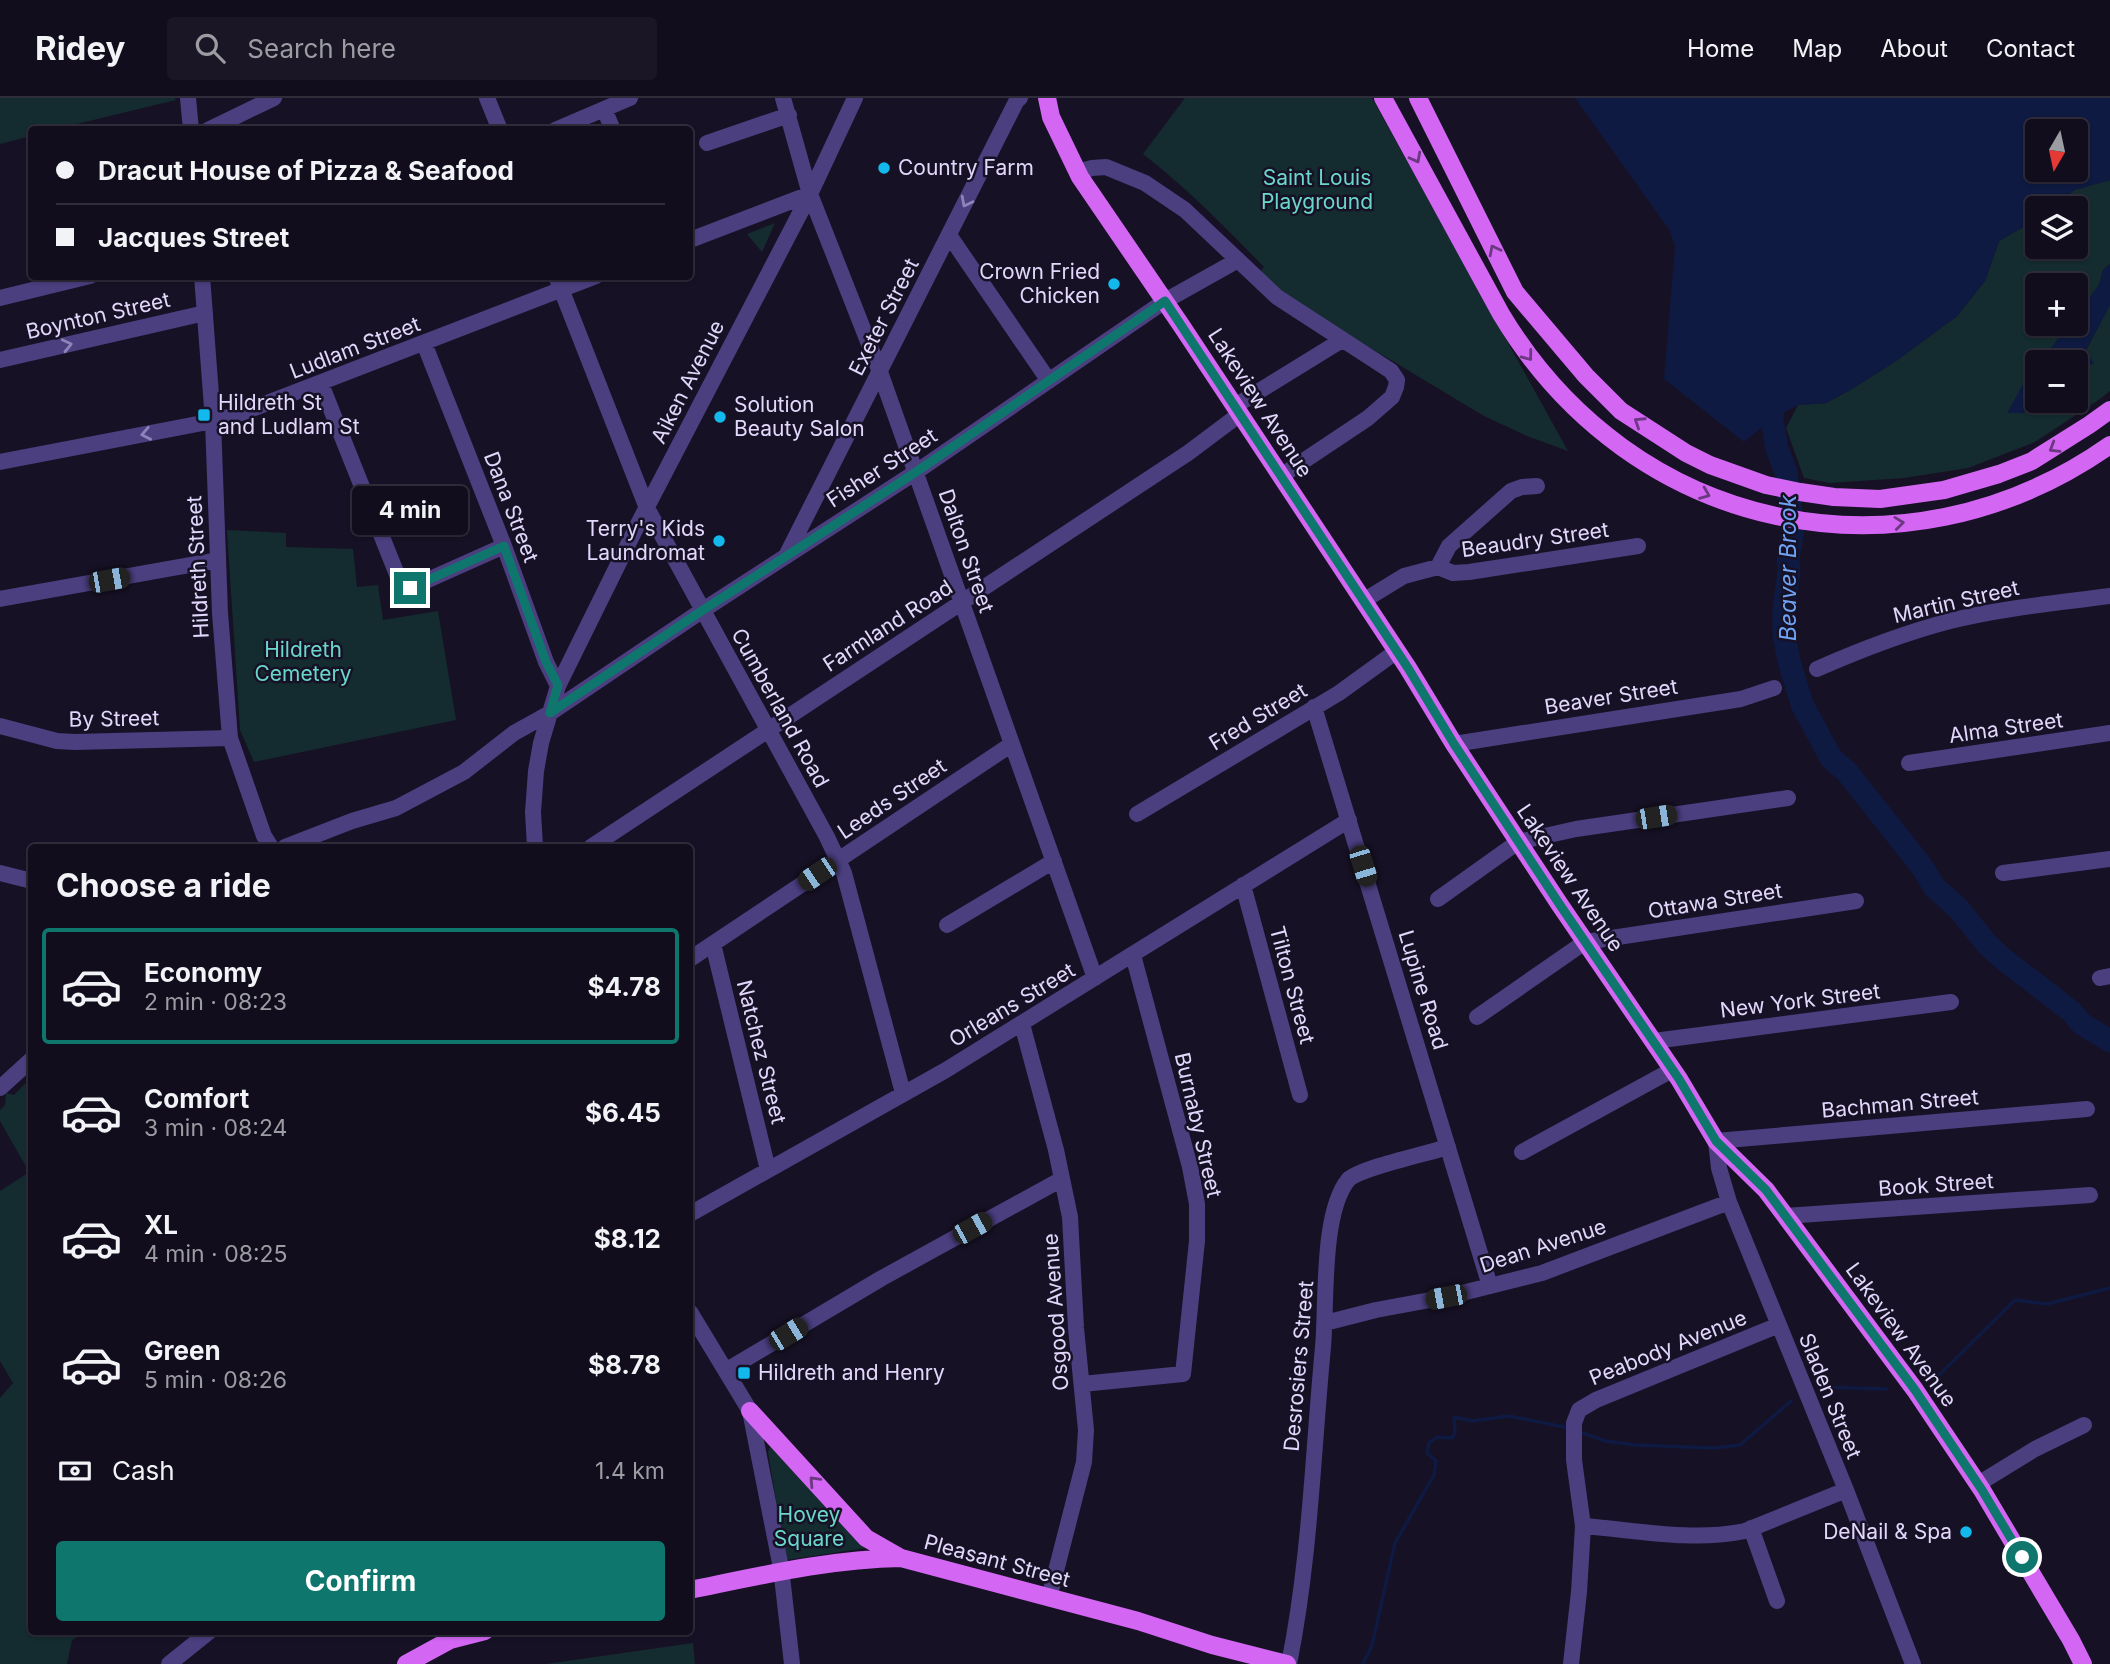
<!DOCTYPE html>
<meta charset="utf-8">
<style>
:root{--surface:#110d1c;--page:#1a1625;--text:#f1f3f6;--muted:#9c9ca3;--line:#302d3b;--accent:#0f766e}
body{margin:0;font-family:Inter,sans-serif;background:var(--page);color:var(--text);height:100vh;display:flex;flex-direction:column;font-size:26px;white-space:nowrap}
*{box-sizing:border-box;margin:0}
p{font-size:23px;color:var(--muted)}
.icon{flex:none;width:38px;height:38px;fill:none;stroke:currentColor;stroke-width:2;stroke-linecap:round;stroke-linejoin:round}
.map{position:relative;flex:1;overflow:hidden}
.panel{position:absolute;left:28px;top:746px;width:665px;height:791px;display:flex;flex-direction:column;background:var(--surface);border-radius:7px;box-shadow:0 2px 5px #0004,0 0 0 2px var(--line)}
.panel>*{flex:none}
.top-card{position:absolute;left:28px;top:28px;width:665px;height:154px;border-radius:7px;box-shadow:0 2px 5px #0004,0 0 0 2px var(--line);display:grid;align-content:center;height:154px;padding:0 28px;background:var(--surface)}
.needle{width:46px;rotate:189deg}
.tools{position:absolute;left:2025px;top:21px;display:grid;gap:14px}
.tools a{display:grid;place-items:center;width:63px;height:63px;border-radius:7px;background:var(--surface);box-shadow:0 2px 5px #0004,0 0 0 2px var(--line);font-size:35px}
.end{position:absolute;width:32px;height:32px;margin:-16px;border:9px solid #0f766e;background:#fff;box-shadow:0 0 0 4px #fff}
.from{border-radius:50%}
.bubble{position:absolute;height:49px;border-radius:7px;background:var(--surface);box-shadow:0 2px 5px #0004,0 0 0 2px var(--line);font-size:23px;font-weight:700;line-height:49px;text-align:center}
.car{position:absolute;width:21px;height:42px;margin:-21px -10px;border-radius:9px;box-shadow:0 0 5px 2px #0007;background:linear-gradient(#222 24%,#8ab4d8 0 40%,#222 0 76%,#8ab4d8 0 86%,#222 0)}
.top-card b{display:flex;align-items:center;gap:24px;height:66px;font-size:26px}
.top-card b+b{border-top:2px solid var(--line)}
.top-card i{width:18px;height:18px;background:var(--text)}
ul{padding:0;list-style:none}
li{display:flex;align-items:center;gap:21px;height:116px;margin:0 14px 10px;padding:0 14px;border:4px solid transparent;border-radius:7px}
li div{flex:1}
li b{display:block;font-size:26px}
li em{font-style:normal;font-weight:700}
li.selected{border-color:var(--accent)}
li>.icon{width:63px;height:63px;stroke-width:1.5}
h2{padding:0 28px;font-size:32px;line-height:84px}
.pay{display:flex;align-items:center;gap:18px;height:77px;padding:0 28px;font-size:26px}
.pay p{margin-inline-start:auto}
.button{display:flex;gap:14px;margin-top:auto;padding:14px 28px}
.button a{flex:1;height:80px;border-radius:7px;background:var(--accent);color:#fff;font-size:28px;font-weight:700;line-height:80px;text-align:center}
header{display:flex;align-items:center;gap:42px;box-sizing:border-box;height:98px;padding:0 35px;background:var(--surface);border-bottom:2px solid var(--line)}
header strong{font-size:33px}
nav{display:flex;gap:38px;margin-inline-start:auto;font-size:24px}
.search{width:490px;height:63px;background:var(--page);display:flex;align-items:center;gap:18px;box-sizing:border-box;padding:0 24px;border-radius:7px;color:var(--muted);font-size:26px}
.map>svg:first-child{display:block}
</style>
<header>
<strong>Ridey</strong>
<div class="search"><svg class="icon" aria-label="search" viewBox="0 0 24 24"><circle cx="10" cy="10" r="6"/><path d="M15 15l6 6"/></svg>Search here</div>
<nav><a>Home</a><a>Map</a><a>About</a><a>Contact</a></nav>
</header>
<div class="map">
<svg width="2110" height="1566" viewBox="0 0 2110 1566">
<rect width="100%" height="100%" fill="#171125"/>
<!-- green -->
<path fill="#142c2f" d="M 0,0 L 175,0 L 176,2 L 56,31 L 32,32 L 31,38 L 0,46 Z
M 1185,0 L 1372,0 L 1568,353 L 1527,338 L 1484,318 L 1291,202 L 1259,174 L 1264,169 C 1225,129 1187,90 1143,56 Z
M 2110,82 L 2110,166 L 2103,172 L 2099,187 L 2076,218 L 2076,187 L 2037,187 L 2037,226 L 2069,226 L 2041,264 L 2037,264 L 2037,270 L 2022,288 L 2023,315 L 2039,303 L 2076,303 L 2076,273 L 2093,265 L 2085,254 L 2110,207 L 2110,293 L 2100,301 L 2035,344 L 1968,370 L 1904,380 L 1830,385 L 1804,380 L 1786,330 L 1798,307 L 1826,305 L 1852,291 L 1896,263 L 1957,218 L 1985,183 L 1999,143 L 2037,121 L 2037,149 L 2076,149 L 2076,110 L 2053,110 L 2074,92 Z
M 775,125 L 762,154 L 747,136 Z
M 227,432 L 286,435 L 286,449 L 353,451 L 357,489 L 378,487 L 383,522 L 438,513 L 456,622 L 254,664 L 240,632 Z
M 31,980 L 32,1533 L 89,1533 L 72,1542 L 67,1566 L 0,1566 L 0,1300 L 13,1285 L 0,1263 L 0,1093 L 25,1077 L 28,1072 L 0,1023 L 0,1012 L 5,1007 L 6,995 L 14,997 Z
M 770,1349 L 775,1350 L 866,1450 L 786,1462 L 768,1354 Z
M 693,1545 L 695,1566 L 546,1566 Z"/>
<!-- water -->
<path fill="#0e1a41" fill-rule="evenodd" d="M 1575,0 L 2110,0 L 2110,82 L 2074,92 L 2053,110 L 2037,110 L 2037,121 L 1999,143 L 1985,183 L 1957,218 L 1896,263 L 1852,291 L 1826,305 L 1798,307 L 1772,321 L 1744,344 L 1664,281 L 1675,149 L 1670,133 ZM 2037,33 L 2076,33 L 2076,72 L 2037,72 Z
M 2110,166 L 2110,207 L 2085,253 L 2094,265 L 2076,273 L 2076,264 L 2041,264 L 2069,226 L 2076,226 L 2076,218 L 2099,187 L 2103,172 Z
M 2037,270 L 2037,303 L 2039,303 L 2023,315 L 2007,315 L 2022,288 Z"/>
<g fill="none" stroke-linecap="round" stroke-linejoin="round">
<!-- stream -->
<path stroke="#0e1a41" stroke-width="3.5" d="M 1933,1283 L 2015,1202 L 2047,1206 L 2110,1190
M 1820,1289 L 1887,1291
M 1580,1334 L 1605,1343 L 1635,1347 L 1714,1350 L 1740,1347 L 1791,1303
M 1363,1566 L 1372,1547 L 1395,1445 L 1434,1377 L 1436,1363 L 1427,1355 L 1429,1345 L 1437,1339 L 1452,1340 L 1455,1335 L 1454,1319 L 1472,1323 L 1509,1318 L 1569,1330"/>
<!-- river -->
<path stroke="#0e1a41" stroke-width="23" d="M 1774,290 L 1772,321 L 1777,351 L 1786,374 L 1793,431 L 1788,462 L 1789,474 L 1784,513 L 1784,537 L 1789,563 L 1802,606 L 1831,660 L 1847,674 L 1923,770 L 1934,789 L 1958,810 L 1987,846 L 2002,860 L 2072,914 L 2082,926 L 2110,943"/>
<!-- minor -->
<path stroke="#4b3f80" stroke-width="16" d="M 188,0 L 191,32
M 487,0 L 500,32
M 783,0 L 810,96 L 880,274 L 1095,880
M 604,11 L 613,32
M 208,32 L 274,0
M 555,32 L 630,0
M 707,45 L 789,17
M 1078,74 L 1092,70 L 1106,69 L 1145,85 L 1185,112 L 1277,199 L 1391,273 L 1397,282 L 1396,289 L 1392,299 L 1368,320 L 1281,378
M 949,137 L 1049,283
M 690,142 L 810,96
M 202,178 L 213,323 L 220,515 L 230,640 L 264,738 L 271,749
M 556,178 L 647,410 L 827,739 L 844,775 L 903,995
M 0,200 L 90,178
M 424,245 L 504,448 L 546,564 L 558,588
M 0,262 L 205,215
M 321,286 L 402,489 L 410,490 L 504,448
M 1235,308 L 1342,242
M 0,364 L 213,323 L 236,317 L 596,178
M 787,456 L 1017,2 L 1020,0
M 1438,469 L 1453,475 L 1469,474 L 1638,448
M 0,501 L 218,462
M 1363,503 L 1404,478 L 1438,469 L 1449,448 L 1511,393 L 1522,389 L 1537,388
M 1817,571 C 1860,552 1904,535 1950,523 C 2002,510 2057,505 2110,498
M 1314,609 L 1490,1188
M 0,628 L 57,643 L 75,644 L 230,640
M 1454,646 L 1741,601 L 1774,590
M 1909,665 L 2110,635
M 1137,716 L 1339,595 L 1397,553
M 285,749 L 352,723 L 396,710 L 464,674 L 514,635 L 550,615 L 700,514 L 916,374 L 1165,203 L 1238,162
M 535,749 L 533,714 L 536,673 L 541,645 L 558,588 L 637,428 L 810,96 L 855,0
M 591,749 L 1188,355 L 1240,316
M 0,775 L 32,783
M 2003,775 L 2110,761
M 1243,787 L 1300,997
M 1438,801 L 1518,744 L 1576,731 L 1788,700
M 947,827 L 1054,763
M 713,846 L 768,1072
M 690,861 L 1012,646
M 2100,880 L 2110,878
M 1477,919 L 1585,844 L 1856,803
M 1022,926 L 1056,1052 L 1070,1119 L 1076,1230 L 1086,1332 L 1084,1364 L 1049,1500
M 1654,943 L 1951,904
M 0,990 L 32,961
M 1522,1054 L 1672,972
M 690,1116 L 946,972 L 1349,722
M 1785,1118 L 2090,1097
M 690,1214 L 750,1313 L 781,1470 L 792,1566
M 1325,1225 L 1376,1212 L 1446,1199 L 1542,1175 L 1729,1104
M 727,1272 L 882,1180 L 1062,1081
M 1082,1286 L 1183,1276 L 1197,1143 L 1197,1106 L 1190,1069 L 1133,857
M 1978,1386 L 2035,1351 L 2084,1327
M 1583,1428 C 1635,1432 1693,1444 1745,1433 L 1846,1392
M 1751,1430 L 1777,1503
M 169,1566 L 210,1533
M 1289,1566 C 1310,1462 1313,1354 1323,1249 C 1327,1205 1321,1116 1348,1082 C 1359,1070 1429,1055 1448,1049
M 1571,1566 L 1579,1494 L 1583,1428 L 1574,1362 L 1574,1325 L 1579,1312 L 1596,1302 L 1779,1227
M 1913,1566 L 1846,1392 L 1729,1104 L 1719,1070 L 1716,1043 L 2087,1011"/>
<!-- major -->
<path stroke="#d367f4" stroke-width="18" d="M 1047,0 L 1051,19 L 1080,79 L 1181,227 L 1408,570 L 1454,646 L 1560,807 L 1679,981 L 1716,1043 L 1766,1092 L 1915,1292 L 1982,1392 L 2071,1542 L 2083,1566
M 1383,0 L 1501,216 C 1631,434 1902,493 2110,347
M 1418,0 L 1515,194 L 1586,278 L 1621,313 L 1686,355 L 1710,367 L 1766,387 L 1800,394 L 1834,399 L 1880,401 L 1944,392 L 1999,376 L 2032,363 L 2089,327 L 2110,312
M 750,1313 L 866,1440 L 901,1460
M 690,1492 C 759,1478 830,1461 901,1460 L 1138,1523 L 1212,1547 L 1287,1566
M 406,1566 L 450,1542 L 485,1533"/>
</g>
<!-- one-way arrows -->
<defs><path id="oneway-chevron" d="M-2-3.5L2.5 0L-2 3.5" fill="none" stroke-width="1.6" stroke-linecap="round" stroke-linejoin="round" transform="scale(1.75)"/></defs>
<g stroke="#6c3882">
<use href="#oneway-chevron" transform="translate(1416 60) rotate(62)"/>
<use href="#oneway-chevron" transform="translate(1494 152) rotate(-117)"/>
<use href="#oneway-chevron" transform="translate(1528 258) rotate(53)"/>
<use href="#oneway-chevron" transform="translate(1639 324) rotate(-147)"/>
<use href="#oneway-chevron" transform="translate(2054 350) rotate(149)"/>
<use href="#oneway-chevron" transform="translate(1705 396) rotate(22)"/>
<use href="#oneway-chevron" transform="translate(1899 425) rotate(-7)"/>
<use href="#oneway-chevron" transform="translate(814 1383) rotate(-133)"/>
</g>
<g stroke="#8e84b8">
<use href="#oneway-chevron" transform="translate(966 104) rotate(117)"/>
<use href="#oneway-chevron" transform="translate(67 247) rotate(-13)"/>
<use href="#oneway-chevron" transform="translate(146 336) rotate(169)"/>
</g>
<g fill="none" stroke-linecap="round" stroke-linejoin="round">
<!-- route -->
<path stroke="#0f766e" stroke-width="9" d="M 410,490 L 504,448 L 546,564 L 558,587 L 550,615 L 700,514 L 916,374 L 1165,203 L 1408,570 L 1454,646 L 1560,807 L 1679,981 L 1716,1043 L 1766,1092 L 1915,1292 L 1982,1392 L 2022,1459"/>
</g>
<!-- markers -->
<g fill="#13b9ed" stroke="#171125" stroke-width="2.5">
<circle cx="884" cy="70" r="7"/>
<circle cx="1114" cy="186" r="7"/>
<rect x="197" y="310" width="14" height="14" rx="3.5"/>
<circle cx="720" cy="319" r="7"/>
<circle cx="719" cy="443" r="7"/>
<rect x="737" y="1268" width="14" height="14" rx="3.5"/>
<circle cx="1966" cy="1434" r="7"/>
</g>
<g text-anchor="middle" stroke-width="5" stroke-linejoin="round" paint-order="stroke">
<!-- poi labels -->
<g font-size="21" fill="#e1d8fc" stroke="#171125" text-anchor="start">
<text x="898" y="77">Country Farm</text>
<text x="1100" y="181" text-anchor="end">Crown Fried<tspan x="1100" dy="24">Chicken</tspan></text>
<text x="218" y="312">Hildreth St<tspan x="218" dy="24">and Ludlam St</tspan></text>
<text x="734" y="314">Solution<tspan x="734" dy="24">Beauty Salon</tspan></text>
<text x="705" y="438" text-anchor="end">Terry's Kids<tspan x="705" dy="24">Laundromat</tspan></text>
<text x="758" y="1282">Hildreth and Henry</text>
<text x="1952" y="1441" text-anchor="end">DeNail &amp; Spa</text>
</g>
<!-- park labels -->
<g font-size="21" fill="#69d7cb" stroke="#171125">
<text x="1317" y="87">Saint Louis<tspan x="1317" dy="24">Playground</tspan></text>
<text x="303" y="559">Hildreth<tspan x="303" dy="24">Cemetery</tspan></text>
<text x="809" y="1424">Hovey<tspan x="809" dy="24">Square</tspan></text>
</g>
<!-- street labels -->
<g font-size="21" fill="#e1d8fc" stroke="#171125">
<text transform="translate(98 218) rotate(-13)" y="7">Boynton Street</text>
<text transform="translate(884 219) rotate(-63)" y="7">Exeter Street</text>
<text transform="translate(355 250) rotate(-21)" y="7">Ludlam Street</text>
<text transform="translate(688 284) rotate(-63)" y="7">Aiken Avenue</text>
<text transform="translate(1260 305) rotate(57)" y="7">Lakeview Avenue</text>
<text transform="translate(882 370) rotate(-33)" y="7">Fisher Street</text>
<text transform="translate(511 409) rotate(69)" y="7">Dana Street</text>
<text transform="translate(1535 442) rotate(-8)" y="7">Beaudry Street</text>
<text transform="translate(966 453) rotate(71)" y="7">Dalton Street</text>
<text transform="translate(198 469) rotate(-93)" y="7">Hildreth Street</text>
<text transform="translate(1956 504) rotate(-13)" y="7">Martin Street</text>
<text transform="translate(888 528) rotate(-33)" y="7">Farmland Road</text>
<text transform="translate(1611 599) rotate(-9)" y="7">Beaver Street</text>
<text transform="translate(780 610) rotate(61)" y="7">Cumberland Road</text>
<text transform="translate(1258 619) rotate(-31)" y="7">Fred Street</text>
<text transform="translate(114 621) rotate(-1)" y="7">By Street</text>
<text transform="translate(2006 630) rotate(-8)" y="7">Alma Street</text>
<text transform="translate(892 701) rotate(-34)" y="7">Leeds Street</text>
<text transform="translate(1570 780) rotate(56)" y="7">Lakeview Avenue</text>
<text transform="translate(1715 803) rotate(-9)" y="7">Ottawa Street</text>
<text transform="translate(1292 887) rotate(75)" y="7">Tilton Street</text>
<text transform="translate(1423 892) rotate(73)" y="7">Lupine Road</text>
<text transform="translate(1800 903) rotate(-7)" y="7">New York Street</text>
<text transform="translate(1012 907) rotate(-31)" y="7">Orleans Street</text>
<text transform="translate(761 954) rotate(76)" y="7">Natchez Street</text>
<text transform="translate(1900 1006) rotate(-5)" y="7">Bachman Street</text>
<text transform="translate(1198 1027) rotate(77)" y="7">Burnaby Street</text>
<text transform="translate(1936 1087) rotate(-4)" y="7">Book Street</text>
<text transform="translate(1543 1148) rotate(-18)" y="7">Dean Avenue</text>
<text transform="translate(1056 1214) rotate(-94)" y="7">Osgood Avenue</text>
<text transform="translate(1901 1237) rotate(54)" y="7">Lakeview Avenue</text>
<text transform="translate(1668 1250) rotate(-22)" y="7">Peabody Avenue</text>
<text transform="translate(1299 1268) rotate(-85)" y="7">Desrosiers Street</text>
<text transform="translate(1830 1298) rotate(68)" y="7">Sladen Street</text>
<text transform="translate(997 1463) rotate(15)" y="7">Pleasant Street</text>
</g>
<!-- water labels -->
<g font-size="23" font-style="italic" fill="#6ea3f4" stroke="#171125">
<text transform="translate(1788 470) rotate(-90)" y="8">Beaver Brook</text>
</g>
</g>
</svg>
<div class="tools">
<a><svg class="needle" viewBox="-14 -14 28 28"><path d="M0-13l5 13h-10z" fill="#e53935"/><path d="M0 13l5-13h-10z" fill="#9c9ca3"/></svg></a>
<a><svg class="icon" aria-label="layers" viewBox="0 0 24 24"><path d="M12 4l9 5-9 5-9-5zM3 14l9 5 9-5"/></svg></a>
<a>+</a>
<a>−</a>
</div>
<i class="end from" style="left:2022px;top:1459px"></i>
<i class="end" style="left:410px;top:490px"></i>
<div class="bubble" style="left:352px;top:388px;width:116px">4 min</div>
<i class="car" style="left:109px;top:482px;rotate:80deg"></i>
<i class="car" style="left:1656px;top:719px;rotate:81deg"></i>
<i class="car" style="left:1363px;top:768px;rotate:163deg"></i>
<i class="car" style="left:817px;top:776px;rotate:236deg"></i>
<i class="car" style="left:972px;top:1130px;rotate:61deg"></i>
<i class="car" style="left:1446px;top:1199px;rotate:259deg"></i>
<i class="car" style="left:788px;top:1236px;rotate:59deg"></i>
<div class="top-card">
<b><i class="from"></i>Dracut House of Pizza &amp; Seafood</b>
<b><i></i>Jacques Street</b>
</div>
<section class="panel">
<h2>Choose a ride</h2>
<ul>
<li class="selected"><svg class="icon" aria-label="car" viewBox="0 0 24 24"><path d="M5 17H2v-5l4-1 3-4h7l3 4 3 1v5h-3M9 17h6M6 11h13"/><circle cx="7" cy="17" r="2"/><circle cx="17" cy="17" r="2"/></svg><div><b>Economy</b><p>2 min · 08:23</p></div><em>$4.78</em></li>
<li><svg class="icon" aria-label="car" viewBox="0 0 24 24"><path d="M5 17H2v-5l4-1 3-4h7l3 4 3 1v5h-3M9 17h6M6 11h13"/><circle cx="7" cy="17" r="2"/><circle cx="17" cy="17" r="2"/></svg><div><b>Comfort</b><p>3 min · 08:24</p></div><em>$6.45</em></li>
<li><svg class="icon" aria-label="car" viewBox="0 0 24 24"><path d="M5 17H2v-5l4-1 3-4h7l3 4 3 1v5h-3M9 17h6M6 11h13"/><circle cx="7" cy="17" r="2"/><circle cx="17" cy="17" r="2"/></svg><div><b>XL</b><p>4 min · 08:25</p></div><em>$8.12</em></li>
<li><svg class="icon" aria-label="car" viewBox="0 0 24 24"><path d="M5 17H2v-5l4-1 3-4h7l3 4 3 1v5h-3M9 17h6M6 11h13"/><circle cx="7" cy="17" r="2"/><circle cx="17" cy="17" r="2"/></svg><div><b>Green</b><p>5 min · 08:26</p></div><em>$8.78</em></li>
</ul>
<div class="pay"><svg class="icon" aria-label="cash" viewBox="0 0 24 24"><path d="M3 7h18v10H3z"/><circle cx="12" cy="12" r="2"/></svg>Cash<p>1.4 km</p></div>
<div class="button"><a>Confirm</a></div>
</section>
</div>
